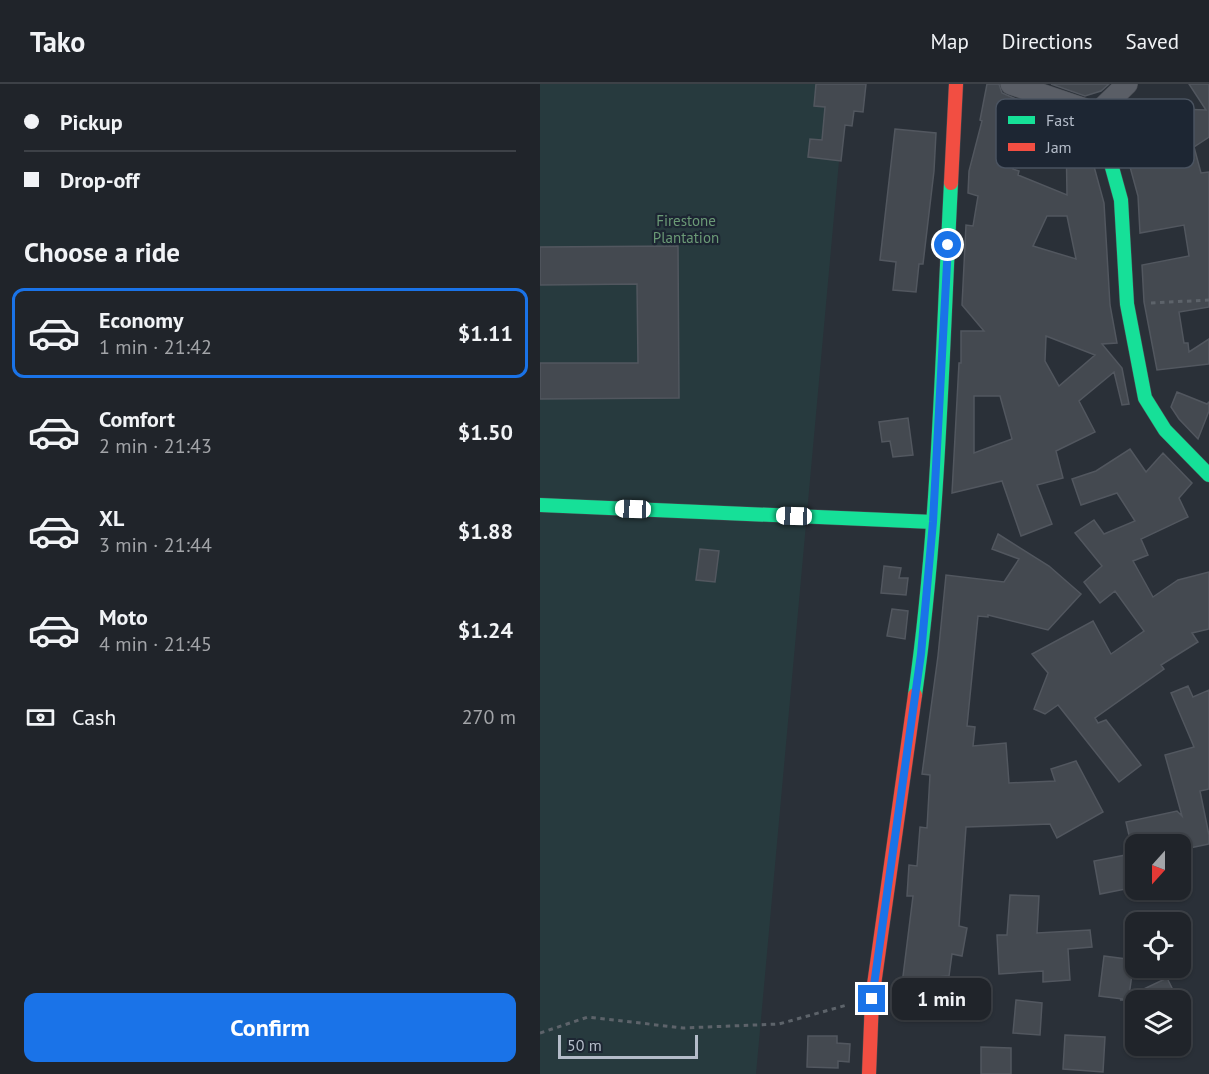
<!DOCTYPE html>
<meta charset="utf-8">
<style>
:root{--surface:#20242a;--page:#282c32;--text:#f1f3f6;--muted:#a2a4a8;--line:#3d4147;--accent:#1a73e8}
body{margin:0;font-family:"PT Sans",sans-serif;background:var(--page);color:var(--text);height:100vh;display:flex;flex-direction:column;font-size:22px;white-space:nowrap}
*{box-sizing:border-box;margin:0}
p{font-size:20px;color:var(--muted)}
.icon{flex:none;width:33px;height:33px;fill:none;stroke:currentColor;stroke-width:2;stroke-linecap:round;stroke-linejoin:round}
.map{position:relative;flex:1;overflow:hidden}
.sheet{display:flex;flex-direction:column;background:var(--surface);width:540px}
.sheet>*{flex:none}
.banner{display:grid;align-content:center;height:132px;padding:0 24px;background:var(--surface)}
.needle{width:39px;rotate:201deg}
.fabs{position:absolute;left:585px;top:750px;display:grid;gap:12px}
.fabs a{display:grid;place-items:center;width:66px;height:66px;border-radius:12px;background:var(--surface);box-shadow:0 2px 4px #0004,0 0 0 2px var(--line);font-size:30px}
.scale{position:absolute;left:18px;bottom:15px;width:140px;box-sizing:border-box;padding-left:6px;border:3px solid #b4bcc9;border-top:0;font-size:16px;line-height:21px;white-space:nowrap;color:#b4bcc9;-webkit-text-stroke:4px #1d2633;paint-order:stroke}
.end{position:absolute;width:27px;height:27px;margin:-14px;border:8px solid #1a73e8;background:#fff;box-shadow:0 0 0 3px #fff}
.from{border-radius:50%}
.bubble{position:absolute;height:42px;border-radius:12px;background:var(--surface);box-shadow:0 2px 4px #0004,0 0 0 2px var(--line);font-size:20px;font-weight:800;line-height:42px;text-align:center}
.car{position:absolute;width:18px;height:36px;margin:-18px -9px;border-radius:8px;box-shadow:0 0 4px 2px #0007;background:linear-gradient(#fff 24%,#345 0 40%,#fff 0 76%,#345 0 86%,#fff 0)}
.banner b{display:flex;align-items:center;gap:21px;height:57px;font-size:22px}
.banner b+b{border-top:2px solid var(--line)}
.banner i{width:15px;height:15px;background:var(--text)}
ul{padding:0;list-style:none}
li{display:flex;align-items:center;gap:18px;height:90px;margin:0 12px 9px;padding:0 12px;border:3px solid transparent;border-radius:12px}
li div{flex:1}
li b{display:block;font-size:22px}
li em{font-style:normal;font-weight:800}
li.on{border-color:var(--accent)}
li>.icon{width:54px;height:54px;stroke-width:1.5}
h2{padding:0 24px;font-size:27px;line-height:72px}
.pay{display:flex;align-items:center;gap:15px;height:66px;padding:0 24px;font-size:22px}
.pay p{margin-inline-start:auto}
.cta{display:flex;gap:12px;margin-top:auto;padding:12px 24px}
.cta a{flex:1;height:69px;border-radius:12px;background:var(--accent);color:#fff;font-size:24px;font-weight:800;line-height:69px;text-align:center}
header{display:flex;align-items:center;gap:36px;box-sizing:border-box;height:84px;padding:0 30px;background:var(--surface);border-bottom:2px solid var(--line)}
header strong{font-size:28px}
nav{display:flex;gap:33px;margin-inline-start:auto;font-size:21px}
main{display:flex;flex:1;min-height:0}
.map>svg:first-child{display:block}
</style>
<header>
<strong>Tako</strong>
<nav><a>Map</a><a>Directions</a><a>Saved</a></nav>
</header>
<main>
<section class="sheet">
<div class="banner">
<b><i class="from"></i>Pickup</b>
<b><i></i>Drop-off</b>
</div>
<h2>Choose a ride</h2>
<ul>
<li class="on"><svg class="icon" aria-label="car" viewBox="0 0 24 24"><path d="M5 17H2v-5l4-1 3-4h7l3 4 3 1v5h-3M9 17h6M6 11h13"/><circle cx="7" cy="17" r="2"/><circle cx="17" cy="17" r="2"/></svg><div><b>Economy</b><p>1 min · 21:42</p></div><em>$1.11</em></li>
<li><svg class="icon" aria-label="car" viewBox="0 0 24 24"><path d="M5 17H2v-5l4-1 3-4h7l3 4 3 1v5h-3M9 17h6M6 11h13"/><circle cx="7" cy="17" r="2"/><circle cx="17" cy="17" r="2"/></svg><div><b>Comfort</b><p>2 min · 21:43</p></div><em>$1.50</em></li>
<li><svg class="icon" aria-label="car" viewBox="0 0 24 24"><path d="M5 17H2v-5l4-1 3-4h7l3 4 3 1v5h-3M9 17h6M6 11h13"/><circle cx="7" cy="17" r="2"/><circle cx="17" cy="17" r="2"/></svg><div><b>XL</b><p>3 min · 21:44</p></div><em>$1.88</em></li>
<li><svg class="icon" aria-label="car" viewBox="0 0 24 24"><path d="M5 17H2v-5l4-1 3-4h7l3 4 3 1v5h-3M9 17h6M6 11h13"/><circle cx="7" cy="17" r="2"/><circle cx="17" cy="17" r="2"/></svg><div><b>Moto</b><p>4 min · 21:45</p></div><em>$1.24</em></li>
</ul>
<div class="pay"><svg class="icon" aria-label="cash" viewBox="0 0 24 24"><path d="M3 7h18v10H3z"/><circle cx="12" cy="12" r="2"/></svg>Cash<p>270 m</p></div>
<div class="cta"><a>Confirm</a></div>
</section>
<div class="map">
<svg width="669" height="990" viewBox="0 0 669 990">
<rect width="100%" height="100%" fill="#2a3038"/>
<!-- green -->
<path fill="#273a3e" d="M 0,0 L 306,0 L 216,990 L 0,990 Z"/>
<!-- building -->
<path fill="#444950" stroke="#52575f" stroke-width="1.5" fill-rule="evenodd" d="M 276,0 L 326,0 L 323,28 L 314,27 L 312,42 L 305,41 L 301,77 L 268,73 L 270,55 L 282,56 L 285,23 L 274,22 Z
M 447,0 L 459,0 L 462,9 L 483,18 L 476,52 L 482,54 L 473,85 L 479,87 L 478,91 L 527,111 L 526,51 L 546,53 L 564,119 L 570,221 L 577,259 L 562,260 L 582,284 L 589,320 L 582,321 L 574,288 L 539,317 L 555,348 L 516,367 L 523,394 L 497,401 L 512,440 L 481,452 L 462,397 L 412,409 L 419,279 L 421,279 L 421,247 L 444,247 L 422,221 L 426,141 L 433,142 L 438,112 L 428,109 L 429,87 L 442,37 L 440,36 ZM 507,132 L 527,132 L 536,175 L 493,162 ZM 506,252 L 555,271 L 519,302 L 505,277 ZM 434,312 L 460,312 L 472,355 L 434,369 Z
M 511,0 L 569,0 L 561,7 L 545,12 Z
M 649,0 L 669,0 L 669,53 L 654,63 L 661,89 L 669,88 L 669,223 L 639,228 L 644,259 L 648,259 L 649,268 L 669,255 L 669,280 L 617,286 L 604,218 L 602,181 L 649,172 L 644,141 L 600,149 L 598,112 L 584,61 L 583,23 L 666,26 Z
M 355,45 L 396,49 L 394,87 L 383,180 L 379,180 L 376,208 L 353,206 L 356,178 L 340,176 Z
M 138,162 L 139,314 L 0,315 L 0,279 L 98,279 L 97,200 L 0,201 L 0,163 Z
M 637,308 L 667,320 L 669,318 L 669,327 L 658,355 L 639,335 L 631,323 Z
M 368,334 L 373,371 L 353,373 L 350,357 L 342,358 L 339,338 Z
M 590,365 L 606,388 L 623,369 L 652,399 L 639,414 L 648,433 L 601,455 L 608,471 L 593,477 L 613,513 L 638,496 L 669,488 L 669,545 L 652,549 L 658,558 L 621,581 L 624,585 L 555,634 L 558,639 L 566,636 L 601,681 L 579,698 L 518,621 L 505,630 L 494,625 L 508,589 L 492,570 L 553,537 L 571,570 L 604,547 L 575,507 L 560,519 L 544,498 L 562,482 L 535,449 L 554,436 L 564,450 L 595,437 L 577,409 L 541,421 L 532,395 L 556,387 Z
M 458,450 L 509,482 L 541,510 L 508,546 L 448,531 L 448,533 L 438,532 L 427,642 L 435,643 L 433,662 L 466,659 L 469,699 L 515,697 L 511,685 L 536,677 L 563,728 L 517,754 L 510,740 L 426,743 L 419,842 L 427,844 L 422,872 L 412,870 L 409,892 L 382,894 L 381,919 L 360,916 L 373,812 L 367,812 L 369,781 L 377,782 L 380,743 L 387,744 L 390,691 L 382,690 L 398,572 L 406,491 L 464,498 L 479,475 L 452,465 Z
M 160,465 L 179,467 L 175,498 L 156,496 Z
M 344,482 L 361,484 L 359,494 L 368,494 L 366,511 L 341,509 Z
M 352,525 L 368,527 L 365,555 L 347,552 Z
M 648,602 L 653,613 L 669,606 L 669,705 L 660,707 L 669,751 L 669,760 L 640,766 L 640,756 L 619,760 L 591,760 L 586,738 L 637,727 L 642,732 L 625,671 L 654,663 L 631,609 Z
M 596,769 L 596,803 L 560,810 L 554,777 Z
M 470,811 L 499,812 L 497,849 L 550,846 L 552,863 L 528,865 L 530,896 L 503,898 L 503,887 L 459,890 L 457,851 L 467,851 Z
M 564,872 L 594,876 L 589,912 L 627,894 L 638,916 L 580,916 L 583,915 L 559,912 Z
M 476,916 L 502,919 L 500,951 L 473,949 Z
M 525,951 L 565,953 L 563,988 L 523,985 Z
M 268,952 L 297,952 L 297,959 L 310,960 L 309,978 L 298,977 L 298,984 L 267,983 Z
M 441,963 L 471,964 L 471,990 L 441,990 Z"/>
<g fill="none" stroke-linecap="round" stroke-linejoin="round">
<!-- street casing -->
<g stroke="#484c53" stroke-width="22">
<path id="street" d="M 471,0 L 557,29 L 587,0"/>
</g>
<!-- fast casing -->
<g stroke="#484c53" stroke-width="15">
<path id="fast" d="M 557,29 L 581,116 L 587,220 L 605,314 L 625,346 L 669,391
M 0,421 L 393,438
M 375,611 C 399,442 402,269 411,99"/>
</g>
<!-- jam casing -->
<g stroke="#484c53" stroke-width="15">
<path id="jam" d="M 411,99 L 416,0
M 329,990 L 332,915 L 375,611"/>
</g>
<!-- path -->
<path stroke="#5d636a" stroke-width="3" stroke-dasharray="4.5 4.5" stroke-linecap="butt" d="M 611,219 L 669,216
M 0,949 L 48,933 L 143,944 L 239,940 L 307,921"/>
<!-- street -->
<use href="#street" stroke="#5a5e66" stroke-width="21"/>
<!-- fast -->
<use href="#fast" stroke="#16e098" stroke-width="14"/>
<!-- jam -->
<use href="#jam" stroke="#f24e42" stroke-width="14"/>
</g>
<g fill="none" stroke-linecap="round" stroke-linejoin="round">
<!-- route -->
<path stroke="#1a73e8" stroke-width="8" d="M 332,915 L 381,570 L 393,438 L 408,161"/>
</g>
<g text-anchor="middle" stroke-width="4.5" stroke-linejoin="round" paint-order="stroke">
<!-- park labels -->
<g font-size="15" fill="#6b9a76" stroke="#1d2633">
<text x="146" y="142">Firestone<tspan x="146" dy="17">Plantation</tspan></text>
</g>
</g>
<!-- legend -->
<rect x="456" y="15" width="198" height="69" rx="9" fill="#1d2633" stroke="#4a5360" stroke-width="1.5"/>
<rect x="468" y="32" width="27" height="8" fill="#16e098"/>
<rect x="468" y="59" width="27" height="8" fill="#f24e42"/>
<g font-size="16" fill="#b4bcc9">
<text x="506" y="42">Fast</text>
<text x="506" y="69">Jam</text>
</g>
</svg>
<div class="fabs">
<a><svg class="needle" viewBox="-14 -14 28 28"><path d="M0-13l5 13h-10z" fill="#e53935"/><path d="M0 13l5-13h-10z" fill="#a2a4a8"/></svg></a>
<a><svg class="icon" aria-label="locate" viewBox="0 0 24 24"><circle cx="12" cy="12" r="6"/><path d="M12 2v4M12 18v4M2 12h4M18 12h4"/></svg></a>
<a><svg class="icon" aria-label="layers" viewBox="0 0 24 24"><path d="M12 4l9 5-9 5-9-5zM3 14l9 5 9-5"/></svg></a>
</div>
<div class="scale">50 m</div>
<i class="end from" style="left:408px;top:161px"></i>
<i class="end" style="left:332px;top:915px"></i>
<div class="bubble" style="left:352px;top:894px;width:99px">1 min</div>
<i class="car" style="left:93px;top:425px;rotate:272deg"></i>
<i class="car" style="left:254px;top:432px;rotate:272deg"></i>
</div>
</main>
